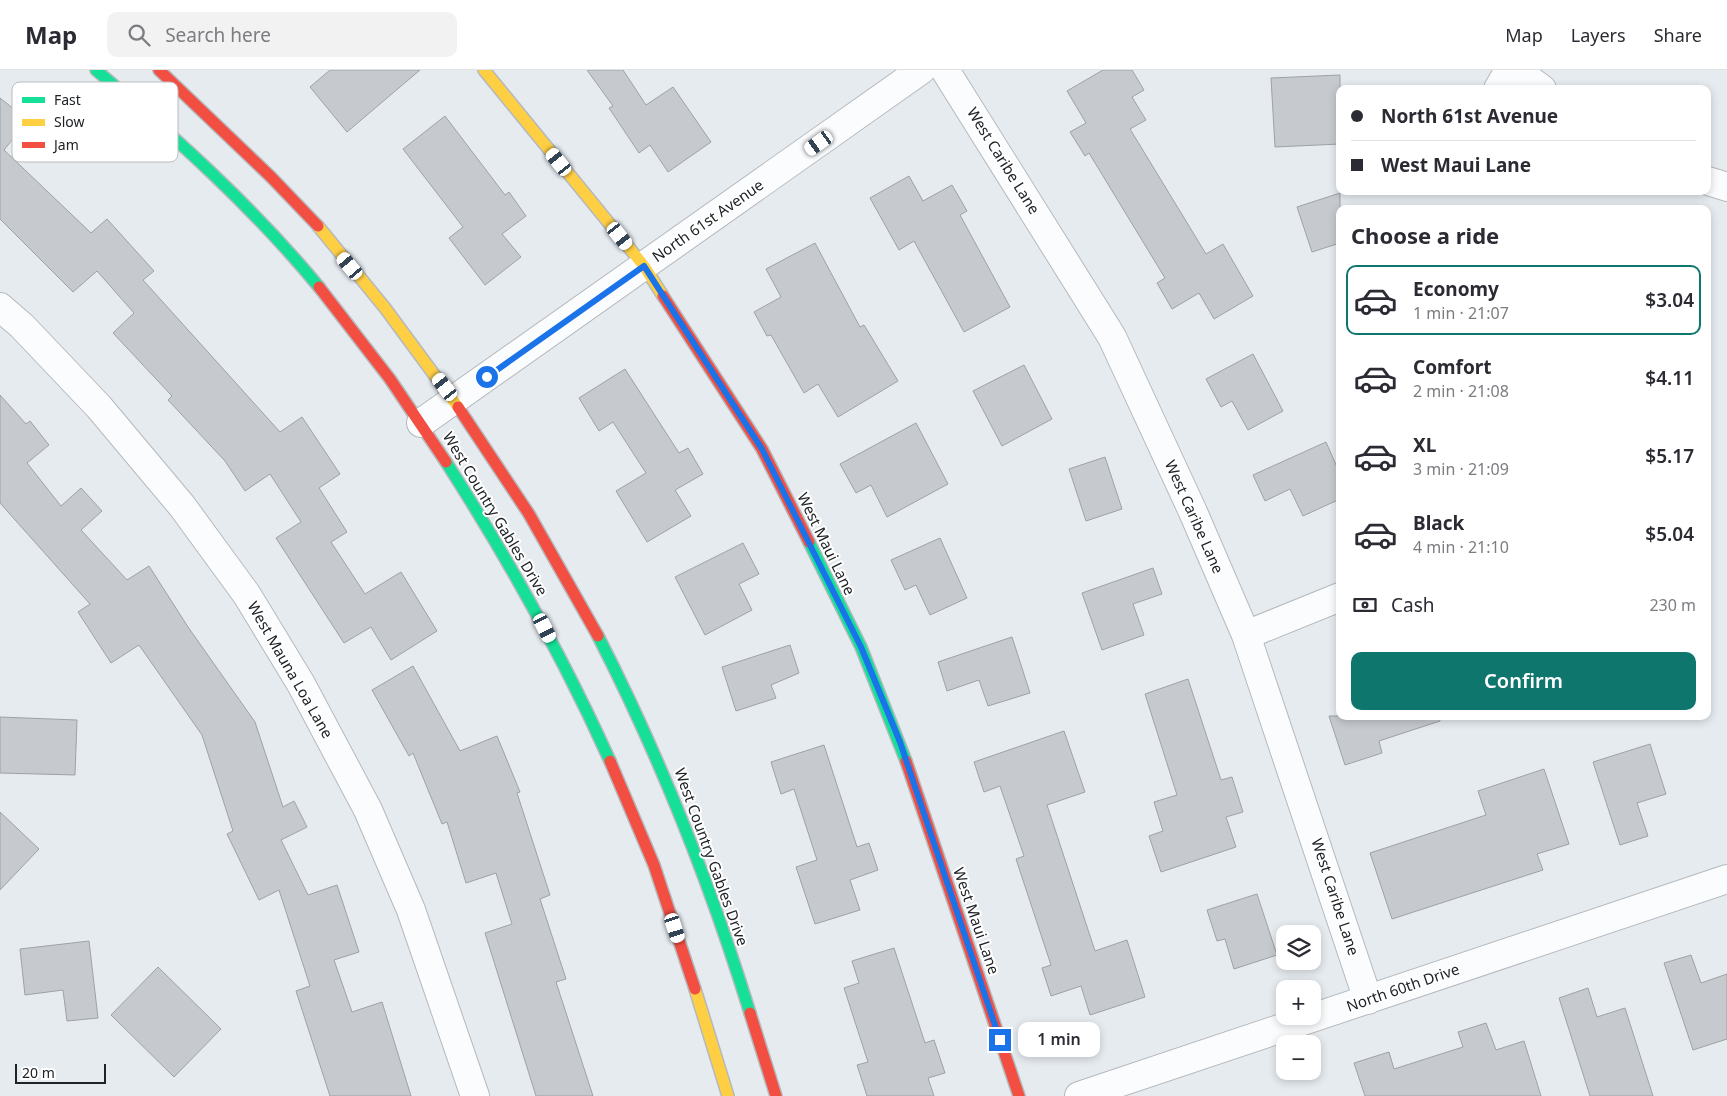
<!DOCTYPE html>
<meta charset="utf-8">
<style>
:root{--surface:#fff;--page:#f2f2f3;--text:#2b2b33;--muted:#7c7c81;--line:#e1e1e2;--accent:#0f766e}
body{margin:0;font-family:"Noto Sans",sans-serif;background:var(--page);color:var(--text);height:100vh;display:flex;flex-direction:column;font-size:19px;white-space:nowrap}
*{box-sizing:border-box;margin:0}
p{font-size:16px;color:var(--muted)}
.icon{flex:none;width:28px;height:28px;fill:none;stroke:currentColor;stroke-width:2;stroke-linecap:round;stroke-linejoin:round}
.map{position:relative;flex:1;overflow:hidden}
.sheet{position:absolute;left:1336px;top:135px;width:375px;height:515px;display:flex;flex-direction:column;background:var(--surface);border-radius:10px;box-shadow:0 2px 8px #0003}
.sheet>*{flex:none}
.guide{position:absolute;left:1336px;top:15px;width:375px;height:110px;border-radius:10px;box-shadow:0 2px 8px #0003;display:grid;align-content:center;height:110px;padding:0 15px;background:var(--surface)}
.buttons{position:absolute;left:1276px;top:855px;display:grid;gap:10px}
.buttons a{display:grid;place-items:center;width:45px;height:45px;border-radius:10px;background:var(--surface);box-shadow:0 2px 8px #0003;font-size:25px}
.scale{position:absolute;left:15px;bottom:12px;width:91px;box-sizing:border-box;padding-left:5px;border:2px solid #202326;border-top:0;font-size:14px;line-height:18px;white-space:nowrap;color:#202326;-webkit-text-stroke:4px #fff;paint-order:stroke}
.end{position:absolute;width:22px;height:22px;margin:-11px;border:6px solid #1a73e8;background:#fff;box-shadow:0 0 0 2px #fff}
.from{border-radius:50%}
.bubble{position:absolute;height:35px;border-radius:10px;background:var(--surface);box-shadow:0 2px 8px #0003;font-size:16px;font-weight:600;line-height:35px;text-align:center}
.car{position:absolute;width:15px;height:30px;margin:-15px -8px;border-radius:6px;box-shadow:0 0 4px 1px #0007;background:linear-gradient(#fff 24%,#345 0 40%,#fff 0 76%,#345 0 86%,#fff 0)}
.guide b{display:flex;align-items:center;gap:18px;height:48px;font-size:19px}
.guide b+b{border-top:1px solid var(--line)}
.guide i{width:12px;height:12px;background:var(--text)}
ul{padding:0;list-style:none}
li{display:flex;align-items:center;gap:15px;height:70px;margin:0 10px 8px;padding:0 5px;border:2px solid transparent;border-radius:10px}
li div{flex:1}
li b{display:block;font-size:19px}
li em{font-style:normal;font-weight:600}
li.active{border-color:var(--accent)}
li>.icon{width:45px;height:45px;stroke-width:1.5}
h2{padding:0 15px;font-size:22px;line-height:60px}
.pay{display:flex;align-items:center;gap:12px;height:55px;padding:0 15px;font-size:19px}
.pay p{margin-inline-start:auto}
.button{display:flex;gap:10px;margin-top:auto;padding:10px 15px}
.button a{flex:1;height:58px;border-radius:10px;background:var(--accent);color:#fff;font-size:20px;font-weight:600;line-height:58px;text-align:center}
header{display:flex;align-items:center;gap:30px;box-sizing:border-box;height:70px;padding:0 25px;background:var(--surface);border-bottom:1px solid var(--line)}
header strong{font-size:24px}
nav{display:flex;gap:28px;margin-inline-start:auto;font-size:18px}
.search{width:350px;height:45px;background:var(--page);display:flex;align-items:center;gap:12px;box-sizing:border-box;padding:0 18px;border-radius:10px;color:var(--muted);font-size:19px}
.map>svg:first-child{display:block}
</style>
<header>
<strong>Map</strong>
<div class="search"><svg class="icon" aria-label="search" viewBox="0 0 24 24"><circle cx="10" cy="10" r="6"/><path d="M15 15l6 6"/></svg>Search here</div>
<nav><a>Map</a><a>Layers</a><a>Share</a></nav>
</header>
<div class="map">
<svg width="1727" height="1026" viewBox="0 0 1727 1026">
<rect width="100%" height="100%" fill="#e6ebf0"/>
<!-- building -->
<path fill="#c6cace" stroke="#9ea1a5" d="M 330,0 L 420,0 L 347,62 L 310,17 Z
M 587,0 L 623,0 L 646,35 L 673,17 L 711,72 L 668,102 L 650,75 L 639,83 L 609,38 L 613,36 Z
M 1103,0 L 1132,0 L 1144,20 L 1132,27 L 1146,50 L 1130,59 L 1206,184 L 1223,174 L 1253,226 L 1214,249 L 1199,223 L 1172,239 L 1157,213 L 1165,208 L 1089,83 L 1085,86 L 1070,62 L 1086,53 L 1067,21 Z
M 1340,5 L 1340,74 L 1275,77 L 1271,8 Z
M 0,28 L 28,50 L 4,80 L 91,163 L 107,149 L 154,201 L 143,210 L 280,362 L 302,347 L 340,404 L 319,418 L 347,462 L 331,472 L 365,524 L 401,502 L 437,561 L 391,590 L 371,557 L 344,573 L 276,468 L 301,452 L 270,404 L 245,421 L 225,391 L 168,330 L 172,326 L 113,263 L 134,243 L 97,201 L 73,222 L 0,149 Z
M 445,46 L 505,125 L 509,122 L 526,146 L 502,164 L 521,187 L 485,215 L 449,168 L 463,157 L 403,79 Z
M 909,106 L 923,131 L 952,115 L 967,141 L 960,145 L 1010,237 L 964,262 L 914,171 L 899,180 L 870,128 Z
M 1340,123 L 1340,173 L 1312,182 L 1297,137 Z
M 815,173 L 860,257 L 864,255 L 898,311 L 838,347 L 818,314 L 804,323 L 771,265 L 767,266 L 754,242 L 781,227 L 766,199 Z
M 1253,284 L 1283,341 L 1248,360 L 1232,331 L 1221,337 L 1206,309 Z
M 1024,295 L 1052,349 L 1002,376 L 973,321 Z
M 625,299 L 679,383 L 688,378 L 703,404 L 675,420 L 691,446 L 647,472 L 616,421 L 646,403 L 613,352 L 599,361 L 579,328 Z
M 0,325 L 26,354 L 30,351 L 49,375 L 27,393 L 61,436 L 81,418 L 102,441 L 81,460 L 127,510 L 149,496 L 188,557 L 255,652 L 283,737 L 294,731 L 307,757 L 281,770 L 308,825 L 337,815 L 359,882 L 334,890 L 352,942 L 382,932 L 411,1026 L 330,1026 L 296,921 L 310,916 L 279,820 L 259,830 L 227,764 L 233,761 L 202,665 L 139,575 L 111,593 L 78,542 L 90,534 L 0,433 Z
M 916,353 L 948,414 L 887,447 L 871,415 L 856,423 L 840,394 Z
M 1326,372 L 1340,404 L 1340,429 L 1303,446 L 1290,419 L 1265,431 L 1253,405 Z
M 1105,387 L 1122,439 L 1086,451 L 1069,399 Z
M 940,468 L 967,528 L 930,545 L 916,515 L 905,520 L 891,490 Z
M 743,473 L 759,504 L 739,514 L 752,540 L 705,565 L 675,507 Z
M 1153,498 L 1162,524 L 1133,534 L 1144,565 L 1102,580 L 1082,523 Z
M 1012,567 L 1030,623 L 988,636 L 979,610 L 947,621 L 938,592 Z
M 790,575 L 799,603 L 771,615 L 776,628 L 736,641 L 722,597 Z
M 413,596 L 460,681 L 497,666 L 520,722 L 517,723 L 550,825 L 540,829 L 566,909 L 556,912 L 593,1026 L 536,1026 L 485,863 L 512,854 L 496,803 L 466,813 L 447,752 L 442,754 L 413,683 L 409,686 L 372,620 Z
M 1188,609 L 1221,710 L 1232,707 L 1243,742 L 1226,747 L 1236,777 L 1161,802 L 1149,766 L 1163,761 L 1154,732 L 1177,725 L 1145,624 Z
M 1329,646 L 1439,646 L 1440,651 L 1379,671 L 1382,683 L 1345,695 Z
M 0,647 L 77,650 L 75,705 L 0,703 Z
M 1064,661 L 1085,722 L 1047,735 L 1095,881 L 1127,870 L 1145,927 L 1090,945 L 1081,916 L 1051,926 L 1042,898 L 1051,895 L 1016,789 L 1024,786 L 1000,716 L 984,722 L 974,692 Z
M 1650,674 L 1666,724 L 1637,733 L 1648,766 L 1620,775 L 1593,692 Z
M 824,675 L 857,777 L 869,773 L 878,800 L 850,810 L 860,840 L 815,854 L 796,797 L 817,790 L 794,719 L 781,724 L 771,692 Z
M 1544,699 L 1569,774 L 1537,784 L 1543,800 L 1392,849 L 1370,783 L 1486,745 L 1478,721 Z
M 0,742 L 39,779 L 0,820 Z
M 1257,824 L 1277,885 L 1234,899 L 1225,869 L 1217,871 L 1207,840 Z
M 89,871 L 98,948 L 67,951 L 63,920 L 25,925 L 20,879 Z
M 894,878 L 925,973 L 934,970 L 945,1003 L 928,1008 L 934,1026 L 867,1026 L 857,995 L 868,992 L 844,918 L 859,913 L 852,891 Z
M 1691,885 L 1701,913 L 1727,904 L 1727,969 L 1693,980 L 1664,893 Z
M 158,897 L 221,959 L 174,1007 L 111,945 Z
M 1588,918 L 1597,947 L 1625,938 L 1653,1026 L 1590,1026 L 1559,928 Z
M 1486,953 L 1496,980 L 1524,971 L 1541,1026 L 1365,1026 L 1354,993 L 1389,982 L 1394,999 L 1463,977 L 1458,962 Z"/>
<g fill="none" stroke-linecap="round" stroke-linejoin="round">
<!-- street casing -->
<g stroke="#b5b9bd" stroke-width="30">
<path id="street" d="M 945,0 L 1112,267 L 1193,442 L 1246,565 L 1368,930
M 1516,0 L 1542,19
M 1498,19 L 1509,0
M 1708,111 L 1727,117
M 0,237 L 22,256 L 99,337 L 182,436 L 247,525 L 301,614 L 368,740 L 411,840 L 475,1026
M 421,353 L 921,0
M 1246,565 L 1340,527
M 1079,1026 L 1727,809"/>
</g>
<!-- fast casing -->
<g stroke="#b5b9bd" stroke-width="14">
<path id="fast" d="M 96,0 C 175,67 253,137 319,217
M 446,392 C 507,487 563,587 610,691
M 809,472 L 861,577 L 906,691
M 598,566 C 661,689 709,810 750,943"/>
</g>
<!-- slow casing -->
<g stroke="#b5b9bd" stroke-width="14">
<path id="slow" d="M 484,0 L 644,196 L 663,226
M 318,156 L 385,238 L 458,337
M 695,919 L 728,1026"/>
</g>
<!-- jam casing -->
<g stroke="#b5b9bd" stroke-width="14">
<path id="jam" d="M 159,0 L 271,107 L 318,156
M 319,217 L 390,309 L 446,392
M 663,226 L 762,379 L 809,472
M 458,337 L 529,444 L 598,566
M 610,691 L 654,795 L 695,919
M 906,691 L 1019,1026
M 750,943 L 776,1026"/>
</g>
<!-- street -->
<use href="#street" stroke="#fbfcfd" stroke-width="28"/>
<!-- fast -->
<use href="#fast" stroke="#16e098" stroke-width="11"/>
<!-- slow -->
<use href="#slow" stroke="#ffcf43" stroke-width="11"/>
<!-- jam -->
<use href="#jam" stroke="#f24e42" stroke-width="11"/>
</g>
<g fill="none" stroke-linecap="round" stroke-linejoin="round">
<!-- route -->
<path stroke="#1a73e8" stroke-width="6" d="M 487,307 L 644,196 L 762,379 L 861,577 L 900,672 L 1000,970"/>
</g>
<g text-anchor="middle" stroke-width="4" stroke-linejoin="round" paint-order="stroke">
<!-- street labels -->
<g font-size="15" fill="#202326" stroke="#fff">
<text transform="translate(1003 91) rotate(58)" y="5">West Caribe Lane</text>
<text transform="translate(708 151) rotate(-35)" y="5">North 61st Avenue</text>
<text transform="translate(495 444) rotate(59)" y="5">West Country Gables Drive</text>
<text transform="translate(1194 447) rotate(66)" y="5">West Caribe Lane</text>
<text transform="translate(826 474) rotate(64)" y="5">West Maui Lane</text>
<text transform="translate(290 600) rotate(60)" y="5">West Mauna Loa Lane</text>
<text transform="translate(711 787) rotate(70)" y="5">West Country Gables Drive</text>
<text transform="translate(1335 827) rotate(72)" y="5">West Caribe Lane</text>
<text transform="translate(976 851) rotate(71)" y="5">West Maui Lane</text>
<text transform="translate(1403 918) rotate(-19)" y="5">North 60th Drive</text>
</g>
</g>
<!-- legend -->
<rect x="12" y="12" width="166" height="80" rx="8" fill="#fff" stroke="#bcbdbe" stroke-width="1"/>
<rect x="22" y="27" width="23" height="6" fill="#16e098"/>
<rect x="22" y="49" width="23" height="7" fill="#ffcf43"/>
<rect x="22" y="72" width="23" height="6" fill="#f24e42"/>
<g font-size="14" fill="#202326">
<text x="54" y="35">Fast</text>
<text x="54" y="57">Slow</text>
<text x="54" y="80">Jam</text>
</g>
</svg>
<div class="buttons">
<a><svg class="icon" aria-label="layers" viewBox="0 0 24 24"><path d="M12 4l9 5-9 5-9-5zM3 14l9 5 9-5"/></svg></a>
<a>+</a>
<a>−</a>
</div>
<div class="scale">20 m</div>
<i class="end from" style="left:487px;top:307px"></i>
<i class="end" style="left:1000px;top:970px"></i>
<div class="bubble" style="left:1018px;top:952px;width:82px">1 min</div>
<i class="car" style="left:819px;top:73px;rotate:235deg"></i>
<i class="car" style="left:559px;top:92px;rotate:321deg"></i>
<i class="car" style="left:620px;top:166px;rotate:141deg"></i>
<i class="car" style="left:350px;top:196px;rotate:320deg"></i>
<i class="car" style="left:445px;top:317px;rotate:323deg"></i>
<i class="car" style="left:545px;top:558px;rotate:153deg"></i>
<i class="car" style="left:675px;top:858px;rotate:162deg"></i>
<div class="guide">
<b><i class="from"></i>North 61st Avenue</b>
<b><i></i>West Maui Lane</b>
</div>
<section class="sheet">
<h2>Choose a ride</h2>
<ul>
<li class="active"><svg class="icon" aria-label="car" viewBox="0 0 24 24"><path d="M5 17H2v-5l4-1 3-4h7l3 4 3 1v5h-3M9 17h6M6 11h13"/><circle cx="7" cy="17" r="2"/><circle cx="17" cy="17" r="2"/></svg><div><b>Economy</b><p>1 min · 21:07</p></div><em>$3.04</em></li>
<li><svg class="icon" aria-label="car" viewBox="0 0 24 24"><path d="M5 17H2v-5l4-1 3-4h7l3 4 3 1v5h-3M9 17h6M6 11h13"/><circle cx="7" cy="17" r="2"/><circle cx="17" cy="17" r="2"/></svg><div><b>Comfort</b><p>2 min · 21:08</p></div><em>$4.11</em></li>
<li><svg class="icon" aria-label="car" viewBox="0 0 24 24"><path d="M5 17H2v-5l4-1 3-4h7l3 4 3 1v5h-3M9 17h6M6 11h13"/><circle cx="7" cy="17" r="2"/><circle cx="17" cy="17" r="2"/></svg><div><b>XL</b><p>3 min · 21:09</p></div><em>$5.17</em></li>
<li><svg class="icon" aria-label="car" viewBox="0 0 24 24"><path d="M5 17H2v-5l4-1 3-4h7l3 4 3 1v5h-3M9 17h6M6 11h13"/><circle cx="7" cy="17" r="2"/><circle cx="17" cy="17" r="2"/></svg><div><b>Black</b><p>4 min · 21:10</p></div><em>$5.04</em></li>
</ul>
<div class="pay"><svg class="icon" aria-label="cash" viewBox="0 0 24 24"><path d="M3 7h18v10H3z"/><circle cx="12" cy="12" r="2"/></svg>Cash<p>230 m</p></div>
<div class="button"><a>Confirm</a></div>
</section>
</div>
